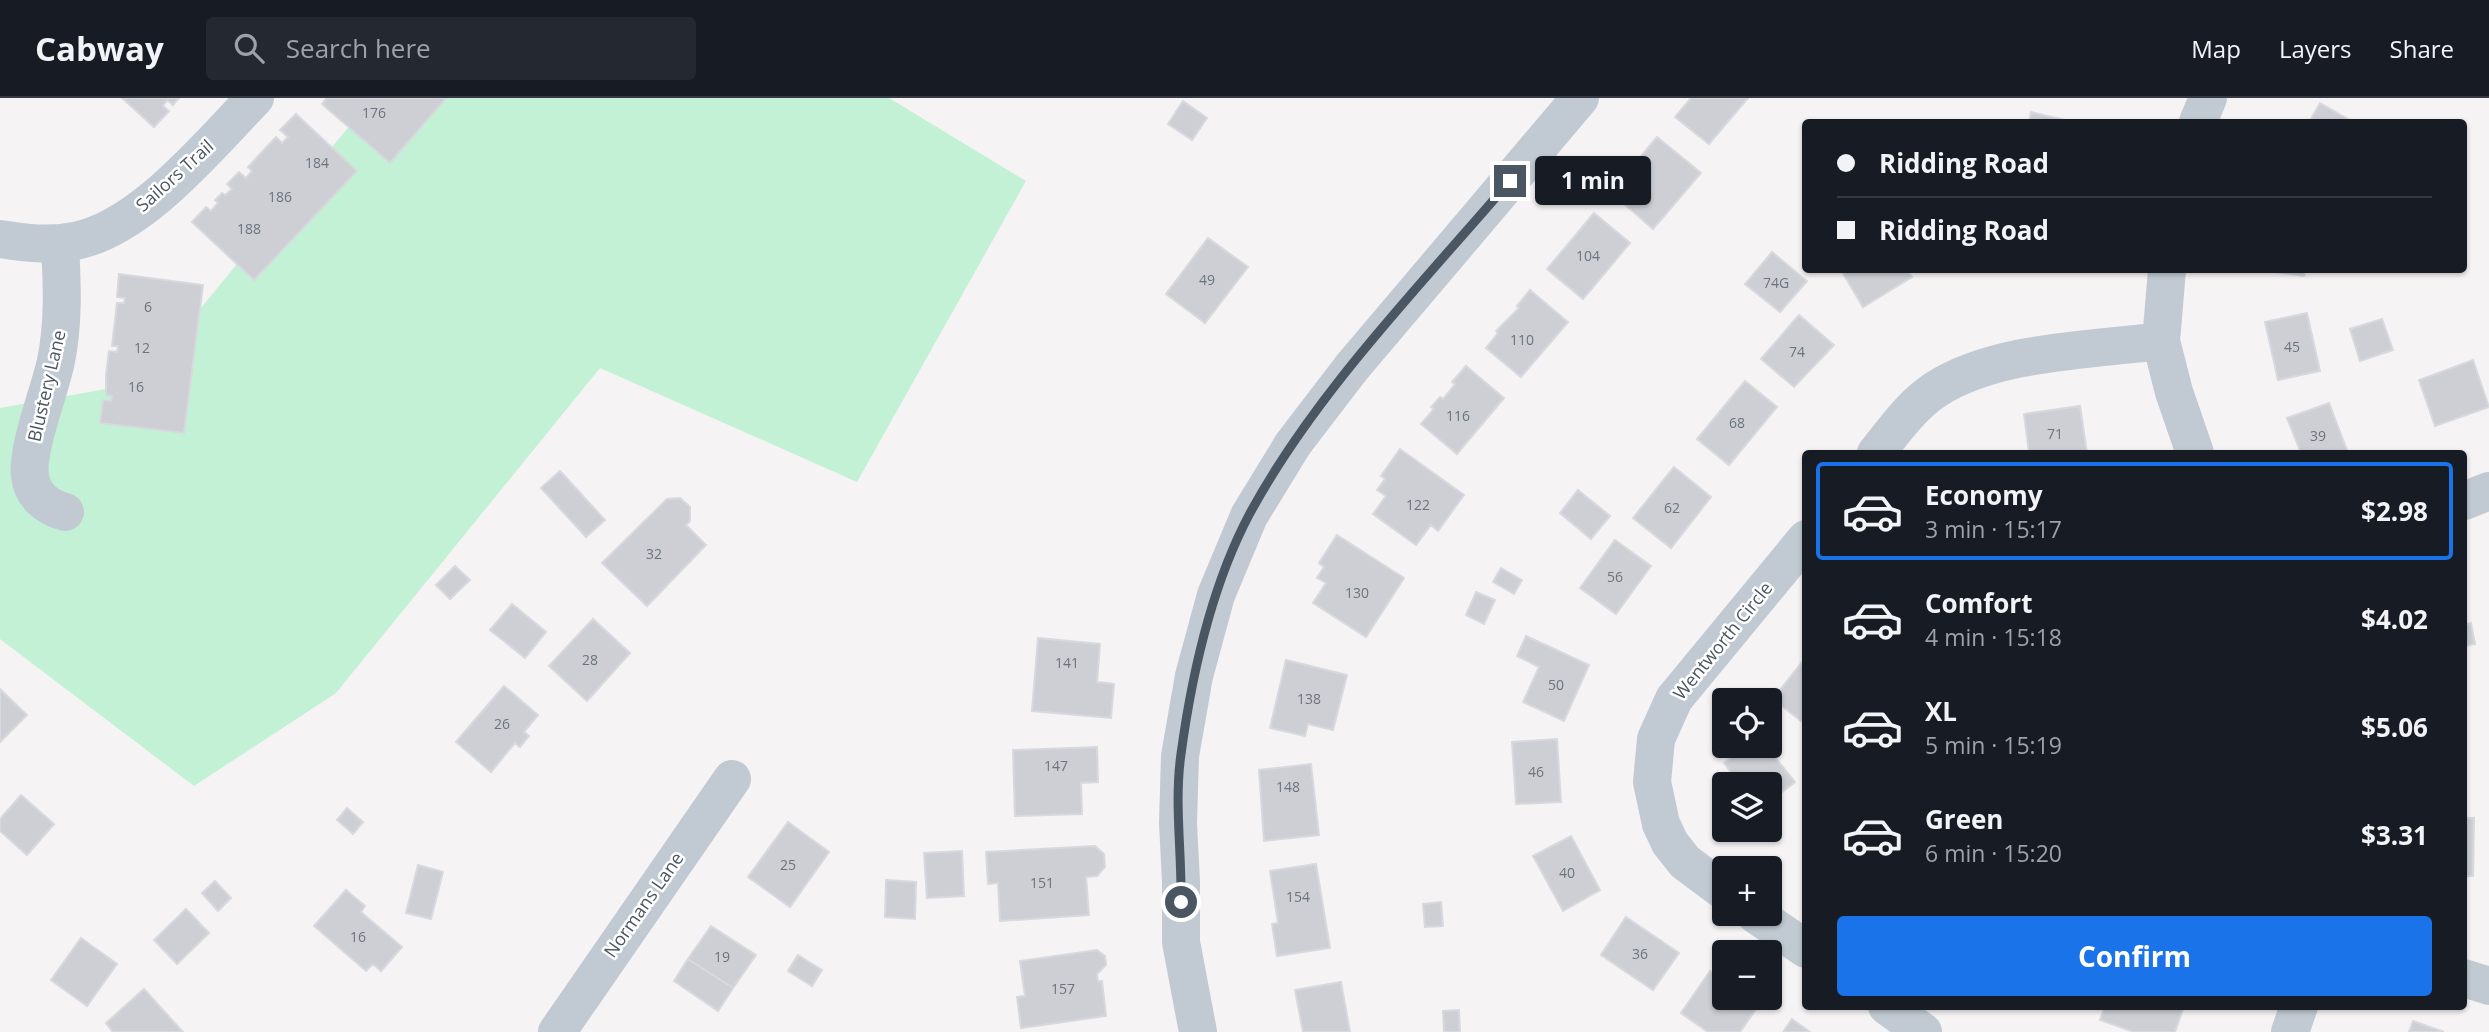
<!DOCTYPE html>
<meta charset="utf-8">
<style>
:root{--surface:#171b24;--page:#242831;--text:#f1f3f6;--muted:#9ea1a6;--line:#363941;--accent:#1a73e8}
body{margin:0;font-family:"Open Sans",sans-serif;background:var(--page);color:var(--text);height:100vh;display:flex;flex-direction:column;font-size:26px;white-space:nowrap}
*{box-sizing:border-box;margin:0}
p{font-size:23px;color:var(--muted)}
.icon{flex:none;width:38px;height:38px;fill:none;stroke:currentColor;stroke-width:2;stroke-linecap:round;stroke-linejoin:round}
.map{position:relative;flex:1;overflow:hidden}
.panel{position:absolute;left:1802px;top:352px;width:665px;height:560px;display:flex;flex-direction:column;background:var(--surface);border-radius:7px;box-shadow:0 2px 5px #0004}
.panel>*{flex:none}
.top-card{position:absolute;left:1802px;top:21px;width:665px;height:154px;border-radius:7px;box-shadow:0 2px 5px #0004;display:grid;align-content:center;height:154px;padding:0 35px;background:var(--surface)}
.tools{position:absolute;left:1712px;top:590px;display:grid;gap:14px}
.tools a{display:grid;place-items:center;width:70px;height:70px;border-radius:7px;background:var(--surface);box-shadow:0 2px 5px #0004;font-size:35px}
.end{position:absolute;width:32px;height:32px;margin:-16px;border:9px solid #4a5661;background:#fff;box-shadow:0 0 0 4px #fff}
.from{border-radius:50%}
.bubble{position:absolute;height:49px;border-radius:7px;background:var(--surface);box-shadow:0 2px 5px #0004;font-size:23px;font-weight:700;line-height:49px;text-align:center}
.top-card b{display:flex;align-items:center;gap:24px;height:66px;font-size:26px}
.top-card b+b{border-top:2px solid var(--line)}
.top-card i{width:18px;height:18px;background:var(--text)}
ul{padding:12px 0 0;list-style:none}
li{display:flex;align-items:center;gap:21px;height:98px;margin:0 14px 10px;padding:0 21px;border:4px solid transparent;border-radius:7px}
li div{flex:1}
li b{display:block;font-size:26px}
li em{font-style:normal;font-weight:700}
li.current{border-color:var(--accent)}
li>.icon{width:63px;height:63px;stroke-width:1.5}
.action{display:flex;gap:14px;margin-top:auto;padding:14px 35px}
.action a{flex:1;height:80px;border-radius:7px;background:var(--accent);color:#fff;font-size:28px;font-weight:700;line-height:80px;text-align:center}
header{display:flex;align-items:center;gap:42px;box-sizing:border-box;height:98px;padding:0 35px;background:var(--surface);border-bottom:2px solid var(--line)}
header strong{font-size:33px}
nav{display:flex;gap:38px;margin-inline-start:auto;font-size:24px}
.search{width:490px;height:63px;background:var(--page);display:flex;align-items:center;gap:18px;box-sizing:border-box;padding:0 24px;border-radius:7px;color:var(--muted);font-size:26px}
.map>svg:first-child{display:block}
</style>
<header>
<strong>Cabway</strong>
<div class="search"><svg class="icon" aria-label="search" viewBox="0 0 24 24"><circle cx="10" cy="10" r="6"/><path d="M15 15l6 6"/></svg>Search here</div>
<nav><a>Map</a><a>Layers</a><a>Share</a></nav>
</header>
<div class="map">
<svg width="2489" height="934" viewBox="0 0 2489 934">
<rect width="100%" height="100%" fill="#f5f3f3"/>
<!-- green -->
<path fill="#c3f1d5" d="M 372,0 L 889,0 L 1026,83 L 857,384 L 600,270 L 336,595 L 194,688 L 0,541 L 0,310 L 140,285 Z"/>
<!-- building -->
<path fill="#cdcfd5" stroke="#d7d9de" stroke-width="2" d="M 122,0 L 179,0 L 173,7 L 167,2 L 163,8 L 169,13 L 154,29 Z
M 327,0 L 446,0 L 390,65 L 322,6 Z
M 1691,0 L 1748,0 L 1709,46 L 1675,19 Z
M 1183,3 L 1207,20 L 1192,42 L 1168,26 Z
M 2320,5 L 2353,24 L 2309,24 Z
M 2031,14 L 2073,24 L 2029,24 Z
M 296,16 L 357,73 L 254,182 L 192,124 L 206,109 L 211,113 L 218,105 L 215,102 L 222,95 L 225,97 L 232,91 L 227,86 L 239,74 L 246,80 L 252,73 L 248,69 L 276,39 L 282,45 L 288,39 L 280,32 Z
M 1657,39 L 1701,75 L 1653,131 L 1615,98 L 1636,74 L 1631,70 Z
M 1594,115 L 1630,145 L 1583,201 L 1547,171 Z
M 1208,140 L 1248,169 L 1205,225 L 1166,196 Z
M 1772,154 L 1807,183 L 1780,214 L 1745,186 Z
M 1841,172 L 1907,172 L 1912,179 L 1863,209 Z
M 2261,172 L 2305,172 L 2304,178 Z
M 119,176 L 203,187 L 184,335 L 100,325 L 103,302 L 111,303 L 112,298 L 106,297 L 106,277 L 109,253 L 117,254 L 118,248 L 112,248 L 117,205 L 124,205 L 125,200 L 117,199 Z
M 1530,192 L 1568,224 L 1521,279 L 1486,250 L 1498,235 L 1496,233 L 1519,210 L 1517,208 Z
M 2307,215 L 2320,273 L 2278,282 L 2265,224 Z
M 1799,217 L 1834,247 L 1794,289 L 1761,261 Z
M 2382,221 L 2393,252 L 2360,263 L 2350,231 Z
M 2473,262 L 2489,309 L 2435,328 L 2419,282 Z
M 1466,268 L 1504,300 L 1457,356 L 1421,326 L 1434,311 L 1431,309 L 1440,299 L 1443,301 L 1455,286 L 1452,284 Z
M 1745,283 L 1777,309 L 1729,367 L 1697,341 Z
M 2329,305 L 2348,355 L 2301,355 L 2287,320 Z
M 2080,308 L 2087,355 L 2029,355 L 2024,316 Z
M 1400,351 L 1464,397 L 1438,433 L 1431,427 L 1416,447 L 1373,416 L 1386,398 L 1377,392 L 1385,381 L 1381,378 Z
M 1674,369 L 1711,399 L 1671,450 L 1633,420 Z
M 560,373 L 605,422 L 586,439 L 541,390 Z
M 1578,392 L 1610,418 L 1591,441 L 1560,415 Z
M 680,400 L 690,409 L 690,423 L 686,427 L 706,447 L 647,508 L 602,465 L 667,401 Z
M 1337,437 L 1404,480 L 1366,539 L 1313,505 L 1326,485 L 1317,480 L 1324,469 L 1319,465 Z
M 1615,442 L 1651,468 L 1616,516 L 1580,490 Z
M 455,468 L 470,482 L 450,501 L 436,487 Z
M 1501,470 L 1522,482 L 1514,496 L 1493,484 Z
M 1476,494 L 1495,502 L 1484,526 L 1466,517 Z
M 512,506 L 546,534 L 525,560 L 490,532 Z
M 593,521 L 630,555 L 587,603 L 549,568 Z
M 2471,525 L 2475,546 L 2464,548 L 2464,527 Z
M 1526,538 L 1589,567 L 1564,623 L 1523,604 L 1539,569 L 1517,558 Z
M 1038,540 L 1100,546 L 1097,584 L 1114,586 L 1111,620 L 1032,613 Z
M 1806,559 L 1806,627 L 1773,601 Z
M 1286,562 L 1347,577 L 1333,632 L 1308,626 L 1305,638 L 1270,630 Z
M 504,588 L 538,617 L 524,634 L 529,638 L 520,649 L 515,645 L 491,674 L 456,644 Z
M 0,591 L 27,617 L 0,644 Z
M 1557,641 L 1561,704 L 1516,706 L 1512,644 Z
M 1748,648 L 1766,648 L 1795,684 L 1769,704 L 1769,686 L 1740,686 L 1724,665 Z
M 1097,649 L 1098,684 L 1081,685 L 1082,716 L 1015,718 L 1013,652 Z
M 1311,666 L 1319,737 L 1264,743 L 1259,672 Z
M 21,697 L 54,726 L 27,757 L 0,733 L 0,721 Z
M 347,710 L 363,724 L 353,736 L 337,722 Z
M 2464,720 L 2474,720 L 2473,778 L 2464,778 Z
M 788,724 L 829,754 L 790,809 L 748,779 Z
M 1571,738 L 1600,792 L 1563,813 L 1533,758 Z
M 1095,748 L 1104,756 L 1105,769 L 1097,778 L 1086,779 L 1089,817 L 1000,823 L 998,785 L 988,786 L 986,754 Z
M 962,753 L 964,798 L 927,800 L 924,755 Z
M 1316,766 L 1330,850 L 1277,858 L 1272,826 L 1278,825 L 1270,773 Z
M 418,767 L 443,774 L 431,821 L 406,815 Z
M 886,782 L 916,784 L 915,821 L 885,819 Z
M 215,783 L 231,800 L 218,813 L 202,795 Z
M 346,792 L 365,808 L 361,814 L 402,849 L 381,873 L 373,866 L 366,873 L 314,828 Z
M 1441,804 L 1443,828 L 1425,829 L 1423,806 Z
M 186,811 L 209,835 L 177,866 L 154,842 Z
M 1626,819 L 1679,855 L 1653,892 L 1601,857 Z
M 711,828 L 756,857 L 733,890 L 688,861 Z
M 81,840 L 117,866 L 87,908 L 51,882 Z
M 1097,852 L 1105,858 L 1106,867 L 1097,876 L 1098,884 L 1102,883 L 1106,918 L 1021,930 L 1017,899 L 1025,898 L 1020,863 Z
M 798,857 L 822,872 L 812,888 L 788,873 Z
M 688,861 L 733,890 L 718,913 L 674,883 Z
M 1710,873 L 1724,882 L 1724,900 L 1749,900 L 1759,907 L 1740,934 L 1708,934 L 1681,915 Z
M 1341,884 L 1350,934 L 1303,934 L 1295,892 Z
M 144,891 L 183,934 L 113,934 L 106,925 Z
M 2105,908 L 2184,908 L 2175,934 L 2134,934 L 2100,922 Z
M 1459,912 L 1460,934 L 1444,934 L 1443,913 Z
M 1792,921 L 1810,934 L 1783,934 Z
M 2413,923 L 2444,934 L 2409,934 Z"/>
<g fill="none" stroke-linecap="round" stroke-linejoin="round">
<!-- minor -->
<path stroke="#c1cad2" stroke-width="38" d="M 2198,24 L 2208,0
M 0,141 C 25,145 50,148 75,143 C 142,130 209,47 255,0
M 60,145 C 62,185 64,223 56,263 C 50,292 26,352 30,378 C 32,397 47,409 65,414
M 2167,172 L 2161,243 L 2174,294 L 2195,355
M 1876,355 C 1893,334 1912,307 1935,292 C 1995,253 2090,252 2161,243
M 2464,403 L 2489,393
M 1724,793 L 1685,764 L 1670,745 L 1661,726 L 1652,684 L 1656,641 L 1674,601 L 1806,441
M 1755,816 L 1806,851
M 2464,880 L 2489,888
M 1887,908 L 1923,934
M 557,934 L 732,681
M 1198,934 L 1181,844 L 1181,784 L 1178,725 L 1180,658 L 1194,578 L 1216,497 L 1249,418 L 1293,346 L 1352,269 L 1580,0
M 2290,934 L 2299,908"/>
</g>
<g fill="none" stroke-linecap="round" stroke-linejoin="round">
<!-- route -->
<path stroke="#4a5661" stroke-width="9" d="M 1181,804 C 1182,755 1174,705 1181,656 C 1192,575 1211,489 1249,417 C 1314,296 1421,187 1510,83"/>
</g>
<g text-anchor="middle" stroke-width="5" stroke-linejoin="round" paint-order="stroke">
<!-- number labels -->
<g font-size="14" fill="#6b747e">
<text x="374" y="20">176</text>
<text x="317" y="70">184</text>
<text x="280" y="104">186</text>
<text x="249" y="136">188</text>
<text x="1588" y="163">104</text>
<text x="1207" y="187">49</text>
<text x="1776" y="190">74G</text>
<text x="148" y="214">6</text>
<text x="1522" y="247">110</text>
<text x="2292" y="254">45</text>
<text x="142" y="255">12</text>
<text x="1797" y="259">74</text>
<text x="136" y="294">16</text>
<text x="1458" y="323">116</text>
<text x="1737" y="330">68</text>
<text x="2055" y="341">71</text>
<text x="2318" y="343">39</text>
<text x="1418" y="412">122</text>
<text x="1672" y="415">62</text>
<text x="654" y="461">32</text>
<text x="1615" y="484">56</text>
<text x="1357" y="500">130</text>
<text x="590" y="567">28</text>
<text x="1067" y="570">141</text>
<text x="1556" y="592">50</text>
<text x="1309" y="606">138</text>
<text x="502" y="631">26</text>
<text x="1056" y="673">147</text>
<text x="1536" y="679">46</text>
<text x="1288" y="694">148</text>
<text x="788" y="772">25</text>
<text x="1567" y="780">40</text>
<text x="1042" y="790">151</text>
<text x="1298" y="804">154</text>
<text x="358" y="844">16</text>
<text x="1640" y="861">36</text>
<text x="722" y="864">19</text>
<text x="1063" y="896">157</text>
</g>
<!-- street labels -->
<g font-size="18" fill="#4a5661" stroke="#fff">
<text transform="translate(175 78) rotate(-42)" y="6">Sailors Trail</text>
<text transform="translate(47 288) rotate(-77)" y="6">Blustery Lane</text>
<text transform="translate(1723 543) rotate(-51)" y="6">Wentworth Circle</text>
<text transform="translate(644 807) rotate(-55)" y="6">Normans Lane</text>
</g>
</g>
</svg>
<div class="tools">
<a><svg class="icon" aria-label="locate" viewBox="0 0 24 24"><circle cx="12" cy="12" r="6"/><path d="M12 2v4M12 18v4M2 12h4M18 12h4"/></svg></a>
<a><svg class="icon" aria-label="layers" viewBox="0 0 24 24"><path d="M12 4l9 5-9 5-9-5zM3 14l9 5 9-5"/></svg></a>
<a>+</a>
<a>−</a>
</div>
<i class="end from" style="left:1181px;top:804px"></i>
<i class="end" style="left:1510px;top:83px"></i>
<div class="bubble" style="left:1535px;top:58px;width:116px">1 min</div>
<div class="top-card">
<b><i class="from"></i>Ridding Road</b>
<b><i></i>Ridding Road</b>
</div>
<section class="panel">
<ul>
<li class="current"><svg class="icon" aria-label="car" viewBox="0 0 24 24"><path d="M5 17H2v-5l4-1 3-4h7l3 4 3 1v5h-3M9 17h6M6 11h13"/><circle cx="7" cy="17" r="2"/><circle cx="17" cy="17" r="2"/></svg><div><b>Economy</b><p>3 min · 15:17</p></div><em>$2.98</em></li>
<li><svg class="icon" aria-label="car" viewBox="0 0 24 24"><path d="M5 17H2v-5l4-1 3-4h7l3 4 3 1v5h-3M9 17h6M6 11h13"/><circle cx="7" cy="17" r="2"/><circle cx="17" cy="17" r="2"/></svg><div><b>Comfort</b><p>4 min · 15:18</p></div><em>$4.02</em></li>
<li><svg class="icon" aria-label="car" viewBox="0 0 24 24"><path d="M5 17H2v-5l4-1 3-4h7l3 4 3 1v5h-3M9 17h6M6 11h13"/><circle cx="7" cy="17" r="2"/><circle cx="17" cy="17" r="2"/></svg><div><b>XL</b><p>5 min · 15:19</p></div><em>$5.06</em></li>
<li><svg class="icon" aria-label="car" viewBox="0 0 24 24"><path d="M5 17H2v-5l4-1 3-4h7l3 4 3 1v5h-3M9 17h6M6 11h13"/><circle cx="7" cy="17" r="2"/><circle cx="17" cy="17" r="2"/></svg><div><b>Green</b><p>6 min · 15:20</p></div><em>$3.31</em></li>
</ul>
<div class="action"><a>Confirm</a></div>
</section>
</div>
